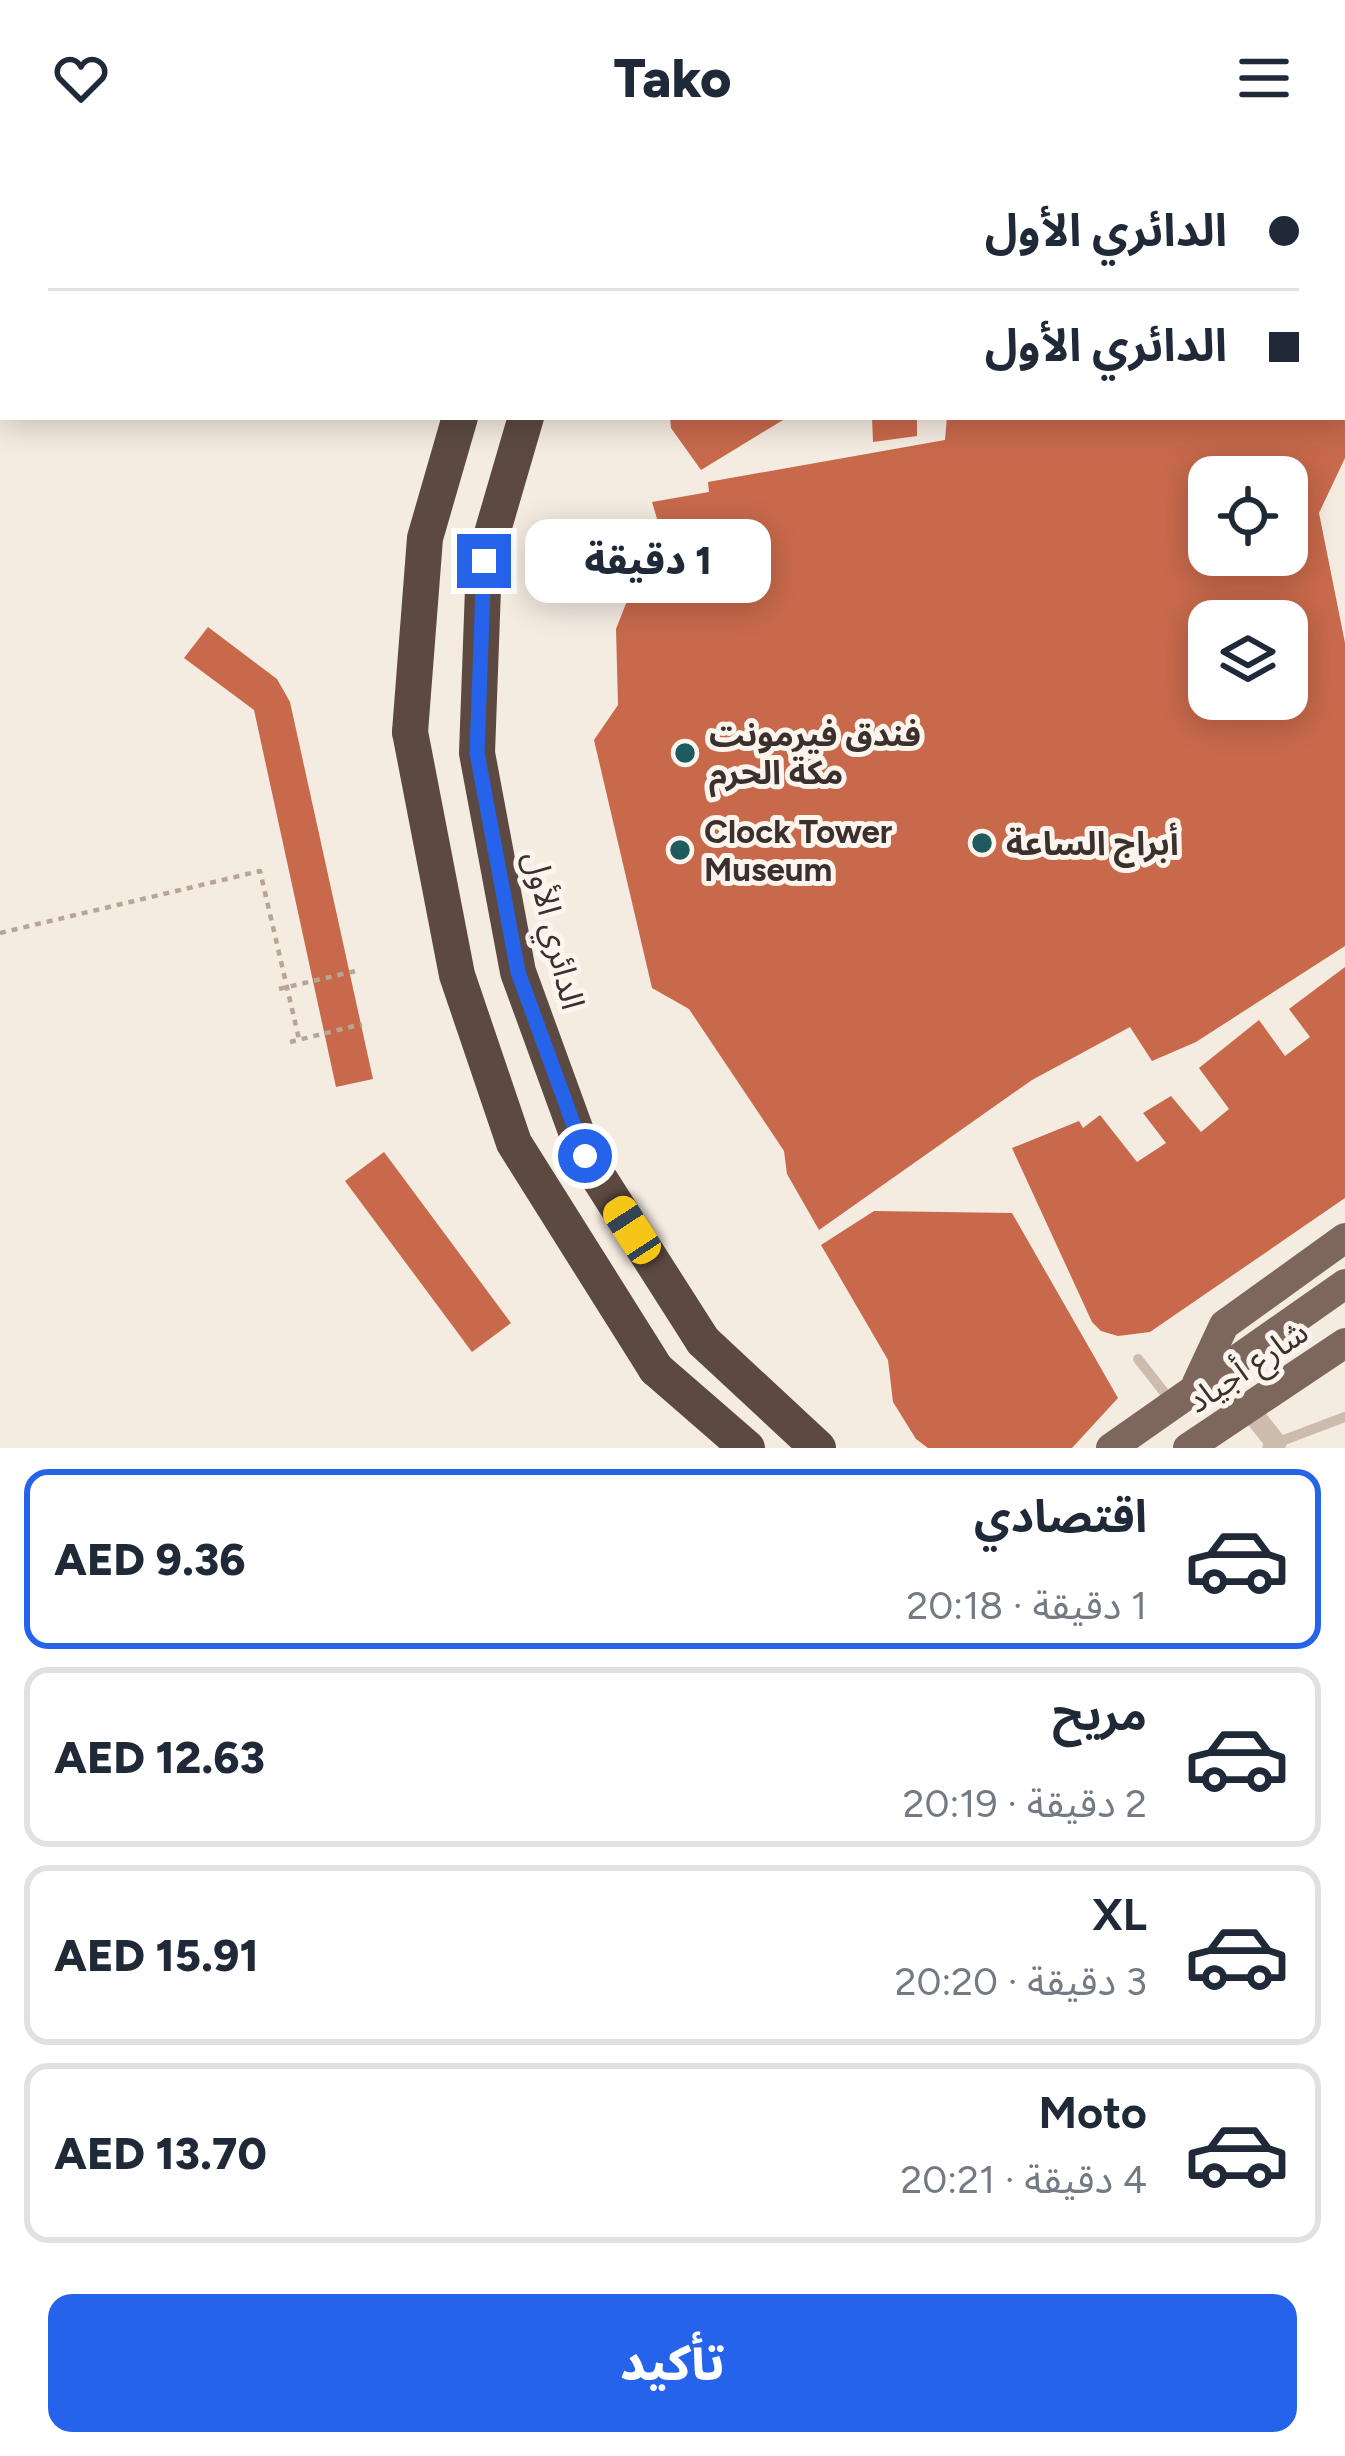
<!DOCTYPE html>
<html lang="ar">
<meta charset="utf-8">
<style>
:root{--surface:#fff;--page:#f6f6f7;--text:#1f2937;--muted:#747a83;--line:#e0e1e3;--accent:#2563eb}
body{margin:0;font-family:Figtree,"Noto Sans Arabic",sans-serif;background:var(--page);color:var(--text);direction:rtl;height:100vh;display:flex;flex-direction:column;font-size:45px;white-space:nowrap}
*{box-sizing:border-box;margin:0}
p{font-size:39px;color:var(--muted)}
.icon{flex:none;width:66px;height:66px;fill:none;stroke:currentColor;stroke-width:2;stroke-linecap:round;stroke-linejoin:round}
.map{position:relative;height:1292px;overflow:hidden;direction:ltr}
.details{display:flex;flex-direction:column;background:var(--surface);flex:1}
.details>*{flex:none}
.guide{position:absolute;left:0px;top:0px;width:1347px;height:264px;box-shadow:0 6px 30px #0003;direction:rtl;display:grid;align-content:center;height:264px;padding:0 48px;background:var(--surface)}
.fabs{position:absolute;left:1188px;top:300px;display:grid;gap:24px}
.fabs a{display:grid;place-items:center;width:120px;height:120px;border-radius:24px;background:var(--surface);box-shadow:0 6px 30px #0003;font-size:60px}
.end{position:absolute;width:54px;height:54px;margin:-27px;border:15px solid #2563eb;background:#fff;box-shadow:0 0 0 6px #fff}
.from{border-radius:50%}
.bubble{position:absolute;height:84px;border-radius:24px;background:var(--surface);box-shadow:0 6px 30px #0003;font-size:39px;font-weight:800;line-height:84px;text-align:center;direction:rtl}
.car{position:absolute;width:36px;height:72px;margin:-36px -18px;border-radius:15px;box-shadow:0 0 9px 3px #0007;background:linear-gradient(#f5c518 24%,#345 0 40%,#f5c518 0 76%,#345 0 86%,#f5c518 0)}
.guide b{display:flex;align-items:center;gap:42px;height:114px;font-size:45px}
.guide b+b{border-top:3px solid var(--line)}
.guide i{width:30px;height:30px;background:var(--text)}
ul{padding:21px 0 0;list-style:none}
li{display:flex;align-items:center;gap:36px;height:180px;margin:0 24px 18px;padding:0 24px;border:6px solid var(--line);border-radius:24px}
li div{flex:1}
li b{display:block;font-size:45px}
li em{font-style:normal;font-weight:800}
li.selected{border-color:var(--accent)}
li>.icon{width:108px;height:108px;stroke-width:1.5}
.button{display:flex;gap:24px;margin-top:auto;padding:24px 48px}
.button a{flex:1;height:138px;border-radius:24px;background:var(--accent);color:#fff;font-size:48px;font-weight:800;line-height:138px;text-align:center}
header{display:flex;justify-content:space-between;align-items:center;height:156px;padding:0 48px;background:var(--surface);font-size:54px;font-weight:800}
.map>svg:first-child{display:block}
</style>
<header><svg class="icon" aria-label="menu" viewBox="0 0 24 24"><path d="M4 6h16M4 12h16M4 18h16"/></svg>Tako<svg class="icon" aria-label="heart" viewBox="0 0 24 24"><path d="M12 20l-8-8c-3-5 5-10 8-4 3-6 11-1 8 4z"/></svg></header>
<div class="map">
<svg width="1345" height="1292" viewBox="0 0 1345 1292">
<rect width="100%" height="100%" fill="#f4ebe1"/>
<!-- building -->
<path fill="#c8694b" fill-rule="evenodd" d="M 670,261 L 788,261 L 701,314 L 671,272 Z
M 872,261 L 917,261 L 917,280 L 873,286 Z
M 947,261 L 1345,261 L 1345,302 L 1319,357 L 1345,487 L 1345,790 L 1196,886 L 1152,905 L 1130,871 L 1032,924 L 819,1074 L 787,1018 L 784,995 L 689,853 L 652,832 L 594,584 L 618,549 L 616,473 L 658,366 L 652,346 L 709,336 L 708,326 L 945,284 ZM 1209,321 L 1287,321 L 1287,399 L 1209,399 ZM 1209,465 L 1287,465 L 1287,543 L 1209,543 Z
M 208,471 L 277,523 L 290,546 L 373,923 L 336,931 L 254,554 L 184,502 Z
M 1345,811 L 1345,1042 L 1150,1176 L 1118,1180 L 1101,1175 L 1092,1166 L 1012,992 L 1079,965 L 1083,972 L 1100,959 L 1137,1006 L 1166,987 L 1143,957 L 1171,940 L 1201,976 L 1229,953 L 1199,912 L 1259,864 L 1285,900 L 1310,881 L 1289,853 Z
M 384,996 L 511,1167 L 472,1196 L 345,1025 Z
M 874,1055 L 1012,1057 L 1118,1242 L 1072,1292 L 928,1292 L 916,1283 L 893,1246 L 888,1204 L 821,1089 Z"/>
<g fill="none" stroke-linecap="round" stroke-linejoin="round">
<!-- path -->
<path stroke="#b9a596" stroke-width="4.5" stroke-dasharray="6 6" stroke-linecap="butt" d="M 0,777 L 260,715 L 299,883
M 279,833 L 360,814
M 290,886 L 362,868"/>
<!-- lane -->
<path stroke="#cdbbac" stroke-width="10" d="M 1138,1203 L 1171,1245
M 1276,1287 L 1345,1261"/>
<!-- street -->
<path stroke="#cdbbac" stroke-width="21" d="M 892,0 L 900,3
M 1344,157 L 1345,157
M 1248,1252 L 1276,1287 L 1273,1292"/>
<!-- primary -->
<path stroke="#7d675c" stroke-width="30" d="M 1197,1227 L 1224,1169 L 1345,1082
M 1111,1292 L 1345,1128
M 1188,1292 L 1345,1187"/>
<!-- highway -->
<path stroke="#5c4a42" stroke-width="36" d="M 572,3 L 573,0
M 656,3 L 658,0
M 410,576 L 425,382 L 460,261
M 703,1185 L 818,1292
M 656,1213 L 747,1292"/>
<!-- highway-bridge -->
<path stroke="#5c4a42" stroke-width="36" d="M 526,261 L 484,405 L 477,597 L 518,816 L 585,1000 L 703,1185
M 410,576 L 457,819 L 514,987 L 656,1213"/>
</g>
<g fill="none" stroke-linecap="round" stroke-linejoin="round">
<!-- route -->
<path stroke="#2563eb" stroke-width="15" d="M 484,405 L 477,597 L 518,816 L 585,1000"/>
</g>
<!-- markers -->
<g fill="#1f5a5e" stroke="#fbf5ee" stroke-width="4.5">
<circle cx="685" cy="597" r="12"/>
<circle cx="982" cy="687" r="12"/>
<circle cx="680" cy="694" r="12"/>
</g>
<g text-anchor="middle" stroke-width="10" stroke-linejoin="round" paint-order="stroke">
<!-- poi labels -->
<g font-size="33" font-weight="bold" fill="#3b302b" stroke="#fbf5ee" text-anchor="start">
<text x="709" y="590">فندق فيرمونت<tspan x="709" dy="38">مكة الحرم</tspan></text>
<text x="704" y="687">Clock Tower<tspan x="704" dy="38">Museum</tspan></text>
<text x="1006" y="699">أبراج الساعة</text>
</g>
<!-- street labels -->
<g font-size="33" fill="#3b302b" stroke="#fbf5ee">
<text transform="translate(555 774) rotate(76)" y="12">الدائري الأول</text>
<text transform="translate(1247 1210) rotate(-34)" y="12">شارع أجياد</text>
</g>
</g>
</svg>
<div class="fabs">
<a><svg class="icon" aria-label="locate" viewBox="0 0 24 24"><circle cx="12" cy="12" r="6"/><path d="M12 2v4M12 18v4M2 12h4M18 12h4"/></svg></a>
<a><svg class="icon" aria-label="layers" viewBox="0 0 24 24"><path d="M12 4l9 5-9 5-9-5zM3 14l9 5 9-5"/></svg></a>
</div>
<i class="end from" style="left:585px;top:1000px"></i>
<i class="end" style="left:484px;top:405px"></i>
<div class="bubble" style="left:525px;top:363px;width:246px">1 دقيقة</div>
<i class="car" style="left:632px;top:1074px;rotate:327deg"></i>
<div class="guide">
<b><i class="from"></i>الدائري الأول</b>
<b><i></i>الدائري الأول</b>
</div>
</div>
<section class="details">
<ul>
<li class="selected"><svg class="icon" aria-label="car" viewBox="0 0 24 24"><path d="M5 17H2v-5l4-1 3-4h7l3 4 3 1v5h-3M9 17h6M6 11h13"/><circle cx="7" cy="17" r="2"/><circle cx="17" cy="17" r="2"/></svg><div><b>اقتصادي</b><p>1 دقيقة · 20:18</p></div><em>AED 9.36</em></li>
<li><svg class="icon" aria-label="car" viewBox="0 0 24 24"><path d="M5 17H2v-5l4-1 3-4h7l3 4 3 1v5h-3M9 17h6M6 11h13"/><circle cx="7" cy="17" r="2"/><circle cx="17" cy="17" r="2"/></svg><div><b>مريح</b><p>2 دقيقة · 20:19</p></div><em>AED 12.63</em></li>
<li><svg class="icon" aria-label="car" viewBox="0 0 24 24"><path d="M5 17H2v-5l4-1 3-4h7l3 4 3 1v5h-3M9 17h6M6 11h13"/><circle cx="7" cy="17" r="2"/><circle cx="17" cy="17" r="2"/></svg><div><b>XL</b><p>3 دقيقة · 20:20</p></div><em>AED 15.91</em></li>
<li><svg class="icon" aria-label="car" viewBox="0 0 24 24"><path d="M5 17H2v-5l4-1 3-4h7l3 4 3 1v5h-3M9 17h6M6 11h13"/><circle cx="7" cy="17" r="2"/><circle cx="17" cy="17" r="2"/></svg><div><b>Moto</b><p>4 دقيقة · 20:21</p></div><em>AED 13.70</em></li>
</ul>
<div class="button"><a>تأكيد</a></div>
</section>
